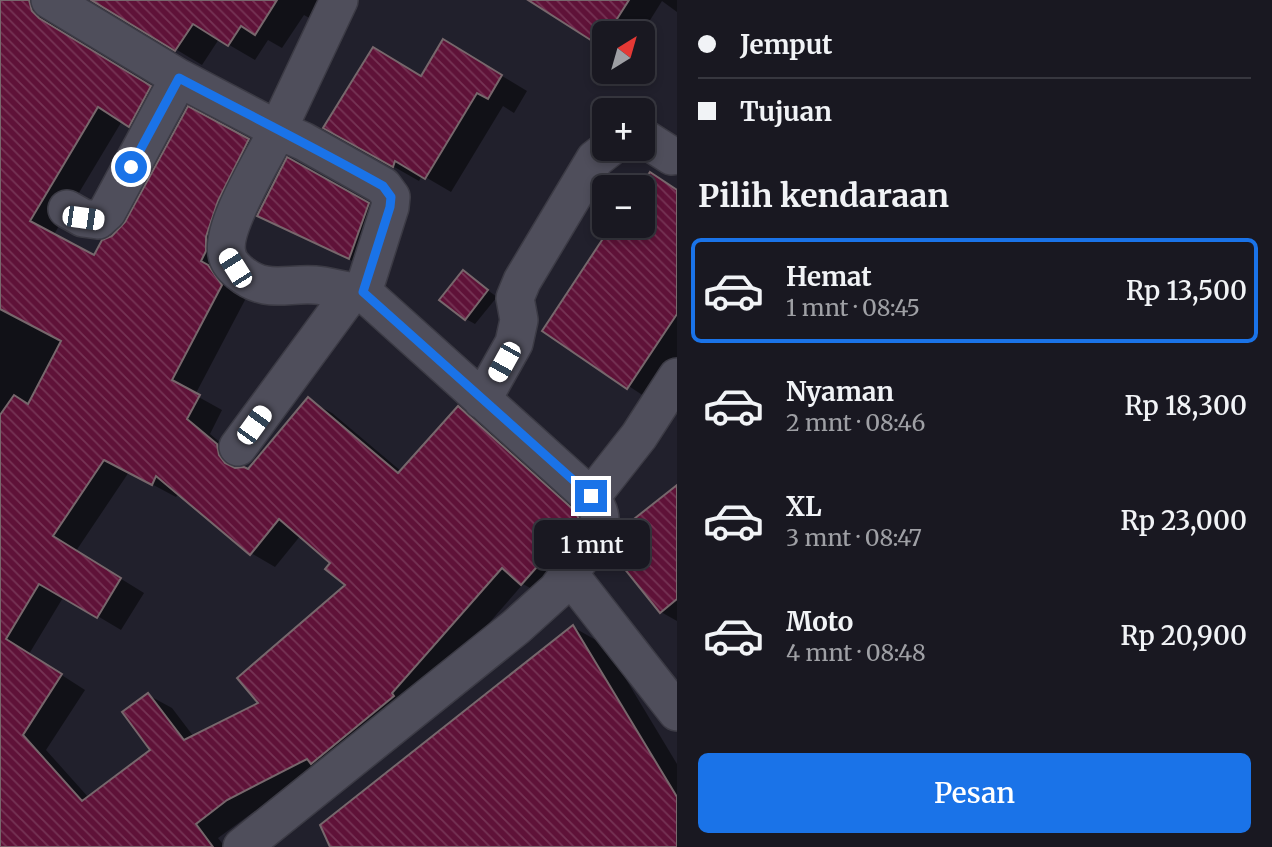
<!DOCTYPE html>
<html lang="id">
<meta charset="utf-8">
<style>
:root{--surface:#191821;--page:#26252e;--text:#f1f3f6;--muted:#9fa0a5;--line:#37373f;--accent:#1a73e8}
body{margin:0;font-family:Merriweather,serif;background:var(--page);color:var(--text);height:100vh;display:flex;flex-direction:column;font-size:26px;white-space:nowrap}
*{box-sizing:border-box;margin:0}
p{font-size:23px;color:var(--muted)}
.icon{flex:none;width:38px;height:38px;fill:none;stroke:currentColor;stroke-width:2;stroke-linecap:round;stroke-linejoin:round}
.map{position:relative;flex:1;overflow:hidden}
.details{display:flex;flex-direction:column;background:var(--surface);width:595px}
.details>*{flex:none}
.guide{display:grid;align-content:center;height:154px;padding:0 21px;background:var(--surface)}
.needle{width:46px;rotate:37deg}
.fabs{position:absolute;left:592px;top:21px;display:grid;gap:14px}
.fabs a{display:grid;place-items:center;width:63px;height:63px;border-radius:10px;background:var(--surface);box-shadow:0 4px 10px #0003,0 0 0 2px var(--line);font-size:35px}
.end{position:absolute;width:32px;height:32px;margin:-16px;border:9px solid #1a73e8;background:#fff;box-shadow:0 0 0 4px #fff}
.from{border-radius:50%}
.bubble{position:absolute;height:49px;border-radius:10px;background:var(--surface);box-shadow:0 4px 10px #0003,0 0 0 2px var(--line);font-size:23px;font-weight:600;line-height:49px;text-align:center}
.car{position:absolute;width:21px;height:42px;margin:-21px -10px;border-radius:9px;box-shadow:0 0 5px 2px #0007;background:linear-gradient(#fff 24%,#345 0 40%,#fff 0 76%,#345 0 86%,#fff 0)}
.guide b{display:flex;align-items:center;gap:24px;height:66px;font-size:26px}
.guide b+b{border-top:2px solid var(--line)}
.guide i{width:18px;height:18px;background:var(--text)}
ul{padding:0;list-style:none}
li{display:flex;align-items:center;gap:21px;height:105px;margin:0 14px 10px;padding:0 7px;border:4px solid transparent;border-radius:10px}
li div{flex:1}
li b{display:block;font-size:26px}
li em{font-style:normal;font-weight:600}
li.current{border-color:var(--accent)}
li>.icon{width:63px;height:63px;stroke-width:1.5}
h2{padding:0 21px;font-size:32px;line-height:84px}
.button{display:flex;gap:14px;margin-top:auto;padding:14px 21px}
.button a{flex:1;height:80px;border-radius:10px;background:var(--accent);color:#fff;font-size:28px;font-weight:600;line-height:80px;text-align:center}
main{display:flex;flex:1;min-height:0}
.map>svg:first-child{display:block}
</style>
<main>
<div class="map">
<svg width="677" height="847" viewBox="0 0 677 847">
<defs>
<pattern id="building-back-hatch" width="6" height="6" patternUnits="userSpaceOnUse" patternTransform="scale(1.75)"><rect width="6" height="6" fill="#5f1238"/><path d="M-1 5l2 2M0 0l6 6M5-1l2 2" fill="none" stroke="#763455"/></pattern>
</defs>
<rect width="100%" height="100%" fill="#21202c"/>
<!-- shadow -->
<path fill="#0007" fill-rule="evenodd" d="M 11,0 L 28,0 L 39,7 L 53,16 L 56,26 L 63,34 L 174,101 L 153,140 L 122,121 L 53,236 L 95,257 L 127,223 L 188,109 L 272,154 L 232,281 L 245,300 L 195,395 L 222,410 L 210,434 L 241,460 L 242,469 L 248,471 L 308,400 L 332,413 L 402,472 L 459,408 L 483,422 L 598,526 L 546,597 L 523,584 L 415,708 L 330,773 L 252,813 L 218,838 L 225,847 L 0,847 L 0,2 ZM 129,472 L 176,497 L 179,493 L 251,553 L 275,567 L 301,535 L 333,563 L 347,585 L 261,703 L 194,737 L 172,708 L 148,695 L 152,750 L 89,798 L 46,750 L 85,690 L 29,654 L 64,596 L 121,630 L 144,593 L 76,551 Z
M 94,0 L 347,0 L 329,29 L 304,15 L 282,48 L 268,40 L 255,60 L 219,39 L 202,65 Z
M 530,0 L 677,0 L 677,12 L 662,1 L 642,33 L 604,33 L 604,47 Z
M 469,56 L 527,91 L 514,113 L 503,106 L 451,192 L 422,175 L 419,181 L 326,128 L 422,77 Z
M 288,159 L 388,216 L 369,269 L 259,215 Z
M 651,174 L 677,190 L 677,366 L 653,402 L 545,331 L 616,226 L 642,226 Z
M 463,272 L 497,297 L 475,324 L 466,319 Z
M 677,487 L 677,621 L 661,612 L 622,531 Z
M 573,627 L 606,646 L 677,764 L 677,847 L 332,847 Z"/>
<!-- building -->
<path fill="url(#building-back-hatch)" stroke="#77676c" stroke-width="2" fill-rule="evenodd" d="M 0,0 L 29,0 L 32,11 L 39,18 L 151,86 L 129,127 L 98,107 L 30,221 L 94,255 L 102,240 L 112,236 L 125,222 L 188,106 L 249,139 L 218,201 L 206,237 L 206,251 L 201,261 L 208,265 L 222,285 L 172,380 L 200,395 L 187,419 L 217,444 L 219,455 L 225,463 L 235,468 L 244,467 L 248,469 L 308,397 L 398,473 L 458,406 L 575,511 L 579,519 L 521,585 L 502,568 L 392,693 L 394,696 L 311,764 L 307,759 L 227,800 L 196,824 L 213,847 L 0,847 L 0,415 L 14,395 L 28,404 L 61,341 L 0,309 ZM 104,460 L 152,485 L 156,476 L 250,555 L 279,519 L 330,563 L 325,569 L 345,585 L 237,678 L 258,703 L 184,740 L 148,693 L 122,712 L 150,750 L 82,801 L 23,735 L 62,674 L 6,639 L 39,584 L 97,618 L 121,578 L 53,536 Z
M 91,0 L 277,0 L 255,35 L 241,26 L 228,46 L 193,24 L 175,51 Z
M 528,0 L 629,0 L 608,33 L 604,33 L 604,40 L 600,46 Z
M 443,39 L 502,75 L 488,99 L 477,93 L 425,179 L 395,161 L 393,167 L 323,128 L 373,47 L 421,76 Z
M 287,157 L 369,203 L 349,259 L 257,216 Z
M 650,172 L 677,190 L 677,314 L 627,389 L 542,331 L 610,228 L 614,226 L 642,226 L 642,187 L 640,187 Z
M 463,270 L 488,290 L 465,320 L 439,300 Z
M 677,485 L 677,599 L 660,613 L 611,552 L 618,540 L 620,530 Z
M 573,625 L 677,797 L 677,847 L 330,847 L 320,825 Z"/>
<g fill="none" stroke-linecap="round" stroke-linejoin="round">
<!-- street casing -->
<g stroke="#3c3b45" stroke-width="40">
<path id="street" d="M 50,0 L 179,78 L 278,130 L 303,141 L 383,186 L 391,197 L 390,207 L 363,292 L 591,497 C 599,510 603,518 598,534 L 557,590 L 516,627 L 242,847
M 339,0 C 319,42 299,84 279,127 C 267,154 220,226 227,254 C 228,261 234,268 239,272 C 265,294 285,283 315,285 C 332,286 346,293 363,292
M 642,137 L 672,156
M 67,209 L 83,218 L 98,220 L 107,212 L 179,78
M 482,400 L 514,343 L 519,320 L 515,298 L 522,281 L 595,159 L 608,149
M 238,447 L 351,293
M 591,497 L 639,436 L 677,377
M 569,574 L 677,712"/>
</g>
<!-- street -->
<use href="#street" stroke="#4f4e5b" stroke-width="37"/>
</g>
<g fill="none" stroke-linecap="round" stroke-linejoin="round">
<!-- route -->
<path stroke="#1a73e8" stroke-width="9" d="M 131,167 L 179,78 C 247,114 316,148 383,186 L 391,197 L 390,207 L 363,292 L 591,496"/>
</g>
</svg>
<div class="fabs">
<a><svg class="needle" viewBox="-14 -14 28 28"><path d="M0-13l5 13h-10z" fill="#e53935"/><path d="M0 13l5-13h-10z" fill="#9fa0a5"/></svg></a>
<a>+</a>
<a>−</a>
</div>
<i class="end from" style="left:131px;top:167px"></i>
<i class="end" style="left:591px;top:496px"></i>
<div class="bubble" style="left:534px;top:520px;width:116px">1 mnt</div>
<i class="car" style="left:83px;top:218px;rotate:98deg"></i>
<i class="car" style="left:235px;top:268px;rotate:328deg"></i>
<i class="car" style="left:504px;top:362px;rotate:209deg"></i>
<i class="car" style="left:254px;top:425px;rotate:36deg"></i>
</div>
<section class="details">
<div class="guide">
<b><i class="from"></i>Jemput</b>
<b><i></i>Tujuan</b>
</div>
<h2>Pilih kendaraan</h2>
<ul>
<li class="current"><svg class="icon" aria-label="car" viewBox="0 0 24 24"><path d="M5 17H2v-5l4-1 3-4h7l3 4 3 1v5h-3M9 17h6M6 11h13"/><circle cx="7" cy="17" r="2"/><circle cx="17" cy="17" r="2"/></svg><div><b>Hemat</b><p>1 mnt · 08:45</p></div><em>Rp 13,500</em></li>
<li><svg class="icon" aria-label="car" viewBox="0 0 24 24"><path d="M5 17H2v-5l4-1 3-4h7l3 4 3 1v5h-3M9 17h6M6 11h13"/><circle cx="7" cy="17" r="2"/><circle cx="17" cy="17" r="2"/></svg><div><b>Nyaman</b><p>2 mnt · 08:46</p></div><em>Rp 18,300</em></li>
<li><svg class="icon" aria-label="car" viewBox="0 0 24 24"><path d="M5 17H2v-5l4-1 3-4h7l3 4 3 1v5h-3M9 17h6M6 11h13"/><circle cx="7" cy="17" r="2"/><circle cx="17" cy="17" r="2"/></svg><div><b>XL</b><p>3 mnt · 08:47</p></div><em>Rp 23,000</em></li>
<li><svg class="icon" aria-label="car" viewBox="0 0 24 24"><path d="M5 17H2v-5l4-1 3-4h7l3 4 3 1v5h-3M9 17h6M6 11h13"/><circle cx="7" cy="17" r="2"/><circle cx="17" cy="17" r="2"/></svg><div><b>Moto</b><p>4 mnt · 08:48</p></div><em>Rp 20,900</em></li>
</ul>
<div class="button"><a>Pesan</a></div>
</section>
</main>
